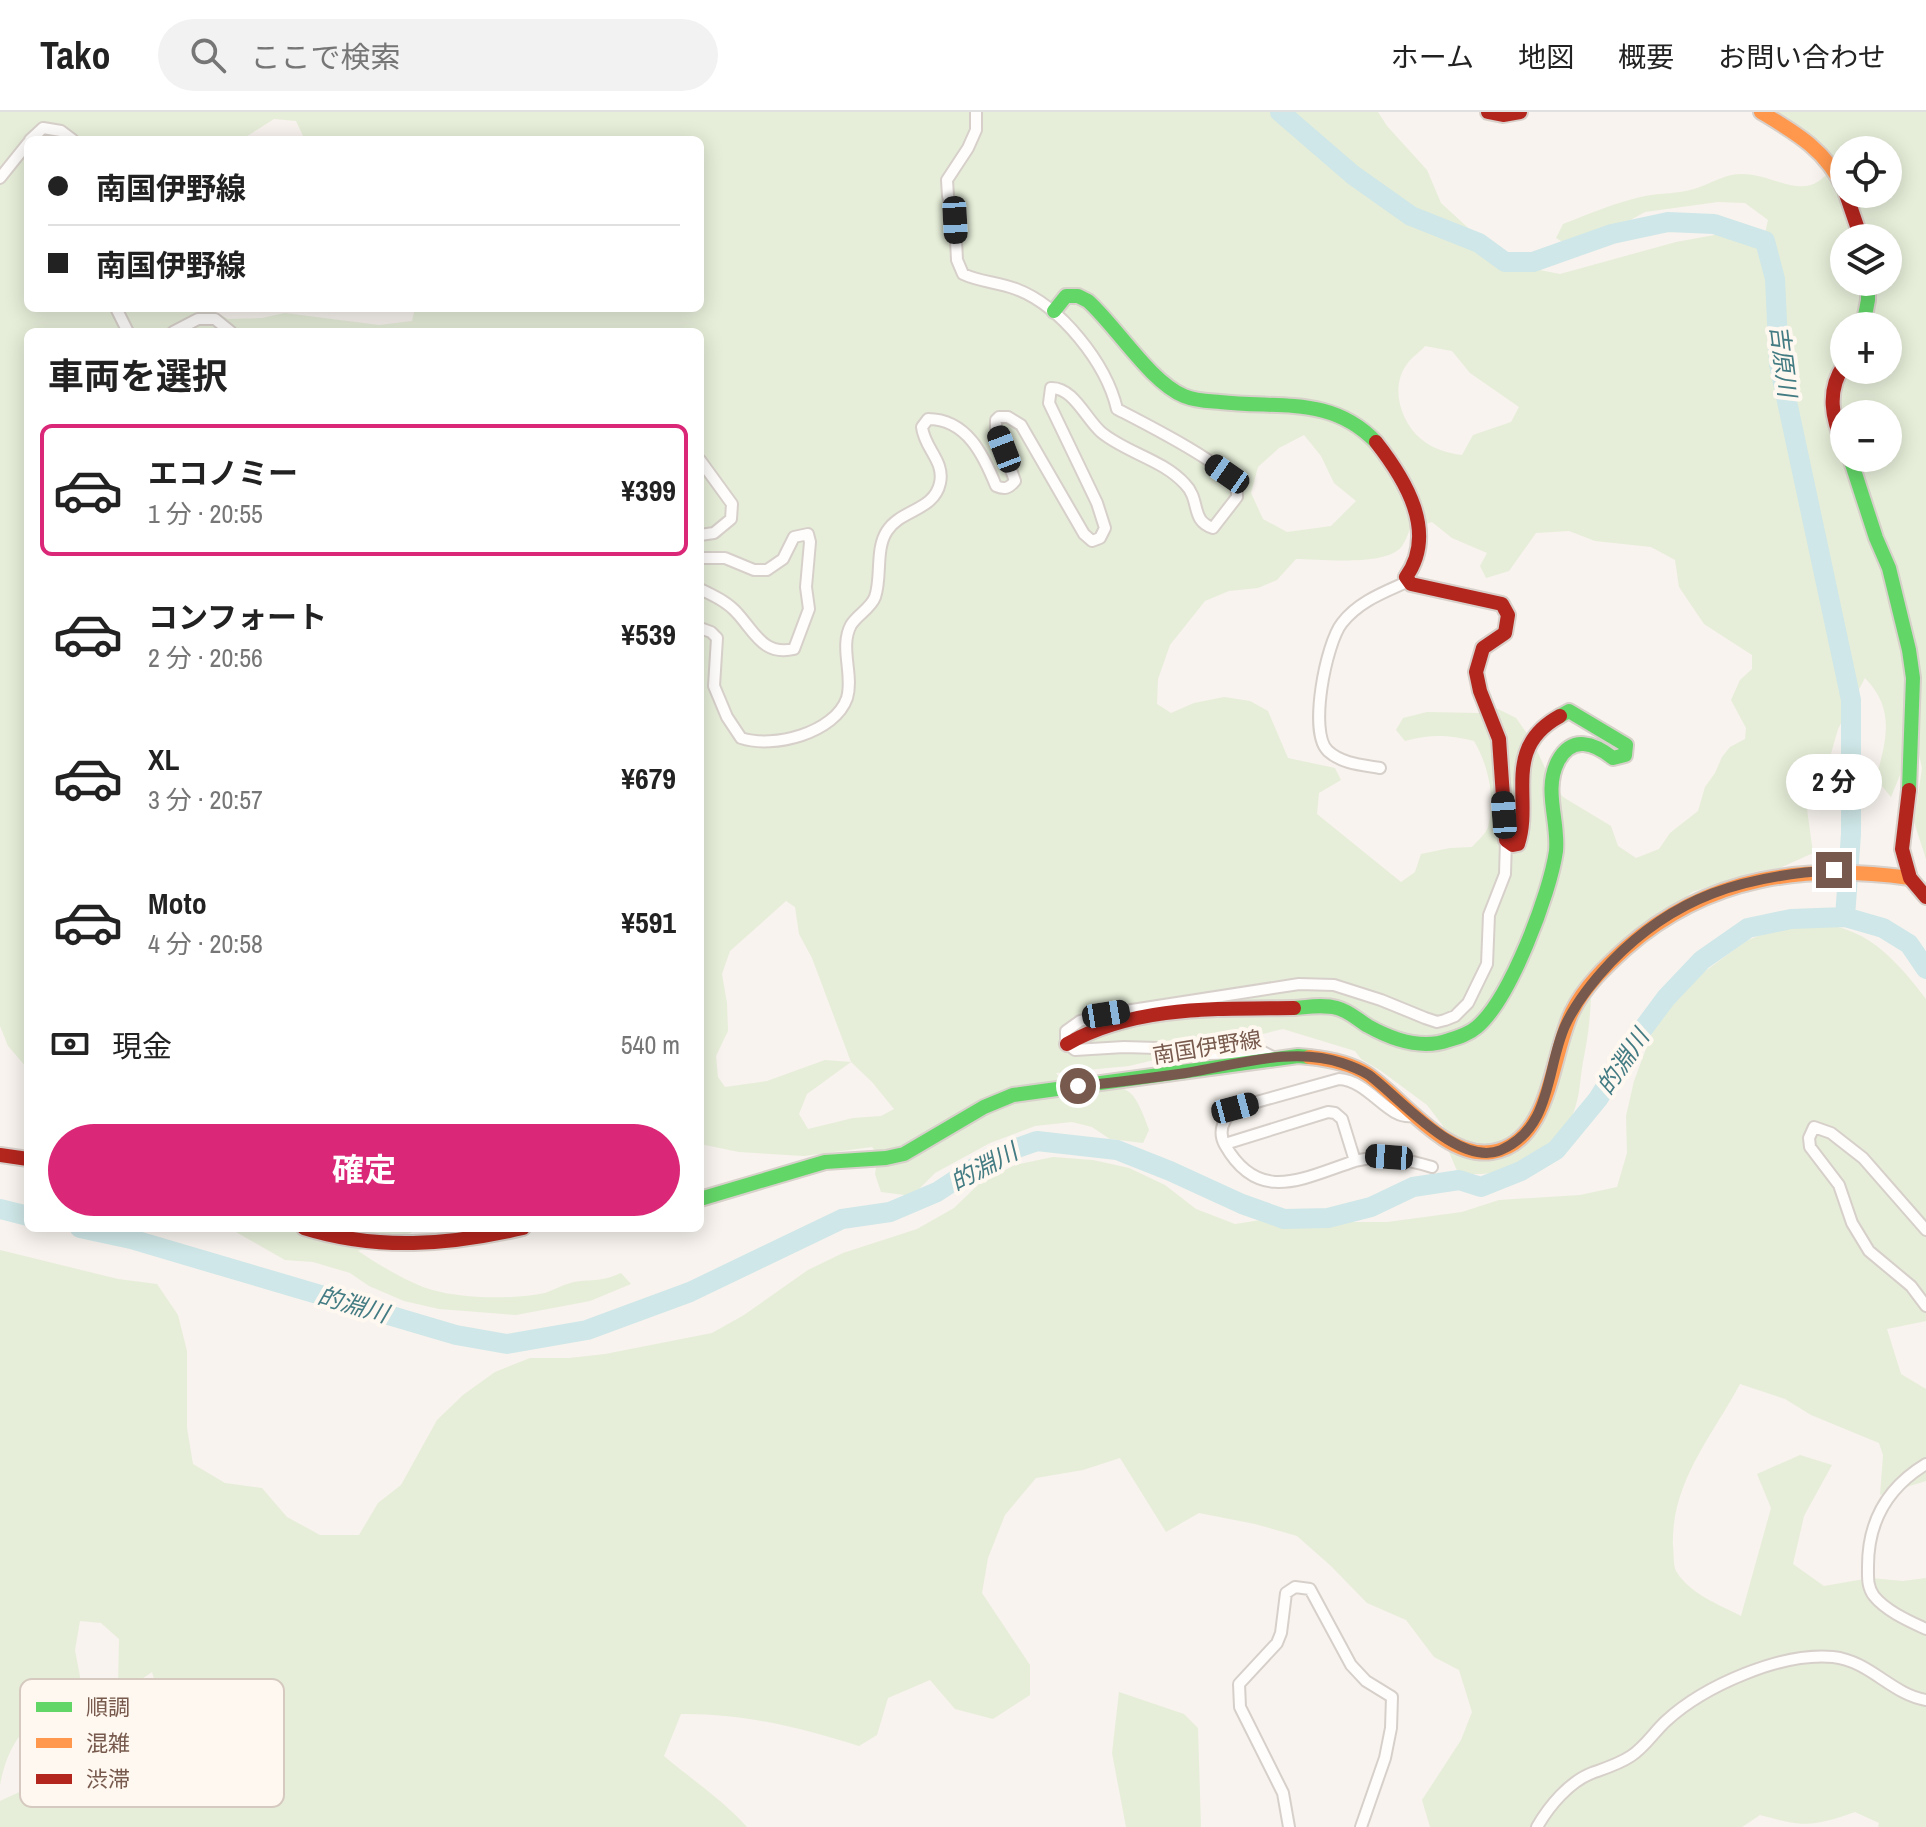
<!DOCTYPE html>
<html lang="ja">
<meta charset="utf-8">
<style>
:root{--surface:#fff;--page:#f2f2f2;--text:#222;--muted:#767676;--line:#e0e0e0;--accent:#db2777}
body{margin:0;font-family:"Archivo Narrow","Noto Sans JP",sans-serif;background:var(--page);color:var(--text);height:100vh;display:flex;flex-direction:column;font-size:30px;white-space:nowrap}
*{box-sizing:border-box;margin:0}
p{font-size:26px;color:var(--muted)}
.icon{flex:none;width:44px;height:44px;fill:none;stroke:currentColor;stroke-width:2;stroke-linecap:round;stroke-linejoin:round}
.map{position:relative;flex:1;overflow:hidden}
.side{position:absolute;left:24px;top:216px;width:680px;height:904px;display:flex;flex-direction:column;background:var(--surface);border-radius:12px;box-shadow:0 4px 20px #0003}
.side>*{flex:none}
.guide{position:absolute;left:24px;top:24px;width:680px;height:176px;border-radius:12px;box-shadow:0 4px 20px #0003;display:grid;align-content:center;height:176px;padding:0 24px;background:var(--surface)}
.buttons{position:absolute;left:1830px;top:24px;display:grid;gap:16px}
.buttons a{display:grid;place-items:center;width:72px;height:72px;border-radius:50%;background:var(--surface);box-shadow:0 4px 20px #0003;font-size:40px}
.end{position:absolute;width:36px;height:36px;margin:-18px;border:10px solid #775a4d;background:#fff;box-shadow:0 0 0 4px #fff}
.from{border-radius:50%}
.bubble{position:absolute;height:56px;border-radius:28px;background:var(--surface);box-shadow:0 4px 20px #0003;font-size:26px;font-weight:700;line-height:56px;text-align:center}
.car{position:absolute;width:24px;height:48px;margin:-24px -12px;border-radius:10px;box-shadow:0 0 6px 2px #0007;background:linear-gradient(#222 24%,#8ab4d8 0 40%,#222 0 76%,#8ab4d8 0 86%,#222 0)}
.guide b{display:flex;align-items:center;gap:28px;height:76px;font-size:30px}
.guide b+b{border-top:2px solid var(--line)}
.guide i{width:20px;height:20px;background:var(--text)}
ul{padding:0;list-style:none}
li{display:flex;align-items:center;gap:24px;height:132px;margin:0 16px 12px;padding:0 8px;border:4px solid transparent;border-radius:12px}
li div{flex:1}
li b{display:block;font-size:30px}
li em{font-style:normal;font-weight:700}
li.current{border-color:var(--accent)}
li>.icon{width:72px;height:72px;stroke-width:1.5}
h2{padding:0 24px;font-size:36px;line-height:96px}
.pay{display:flex;align-items:center;gap:20px;height:88px;padding:0 24px;font-size:30px}
.pay p{margin-inline-start:auto}
.action{display:flex;gap:16px;margin-top:auto;padding:16px 24px}
.action a{flex:1;height:92px;border-radius:48px;background:var(--accent);color:#fff;font-size:32px;font-weight:700;line-height:92px;text-align:center}
header{display:flex;align-items:center;gap:48px;box-sizing:border-box;height:112px;padding:0 40px;background:var(--surface);border-bottom:2px solid var(--line)}
header strong{font-size:38px}
nav{display:flex;gap:44px;margin-inline-start:auto;font-size:28px}
.search{width:560px;height:72px;background:var(--page);display:flex;align-items:center;gap:20px;box-sizing:border-box;padding:0 28px;border-radius:44px;color:var(--muted);font-size:30px}
.map>svg:first-child{display:block}
</style>
<header>
<strong>Tako</strong>
<div class="search"><svg class="icon" aria-label="search" viewBox="0 0 24 24"><circle cx="10" cy="10" r="6"/><path d="M15 15l6 6"/></svg>ここで検索</div>
<nav><a>ホーム</a><a>地図</a><a>概要</a><a>お問い合わせ</a></nav>
</header>
<div class="map">
<svg width="1926" height="1715" viewBox="0 0 1926 1715">
<rect width="100%" height="100%" fill="#f8f3ee"/>
<!-- green -->
<path fill="#e6eed9" fill-rule="evenodd" d="M 0,0 L 1378,0 L 1387,14 L 1427,58 L 1441,91 L 1478,125 L 1524,155 L 1560,162 L 1676,130 L 1720,122 L 1763,130 L 1768,108 L 1745,91 L 1718,90 L 1645,100 L 1592,129 L 1571,135 L 1556,126 L 1563,112 C 1589,102 1617,90 1645,84 C 1661,81 1678,82 1694,77 C 1708,73 1725,62 1740,62 C 1777,61 1808,96 1834,52 L 1774,0 L 1926,0 L 1926,747 L 1914,710 L 1922,656 L 1916,630 L 1906,628 L 1900,663 L 1891,685 L 1876,667 C 1886,628 1896,598 1865,566 L 1838,617 L 1824,666 L 1807,697 L 1813,741 L 1780,756 L 1758,759 L 1692,780 L 1650,816 L 1591,883 C 1590,910 1588,924 1583,950 C 1580,967 1580,983 1574,999 C 1556,1047 1505,1067 1458,1061 L 1446,1033 L 1443,1014 L 1427,993 L 1381,959 L 1361,947 L 1355,939 L 1283,917 L 1129,954 L 1056,961 L 1071,980 C 1123,975 1130,963 1149,1018 L 1143,1031 L 1110,1027 L 1092,1015 L 1072,1010 L 1035,1014 L 990,1031 L 935,1061 L 912,1084 L 881,1080 L 875,1062 L 878,1043 L 872,1035 L 804,1044 L 739,1040 L 700,1032 L 700,220 L 28,220 L 28,957 L 8,934 L 0,914 ZM 274,7 L 296,9 L 305,28 L 700,28 L 700,196 L 415,196 L 412,209 L 379,213 L 285,201 L 262,206 L 228,207 L 208,196 L 28,196 L 28,28 L 241,28 ZM 1844,38 L 1888,38 L 1888,82 L 1844,82 ZM 1844,126 L 1888,126 L 1888,170 L 1844,170 ZM 1844,214 L 1888,214 L 1888,258 L 1844,258 ZM 1425,234 L 1452,239 L 1470,261 L 1519,295 L 1511,310 L 1473,323 L 1462,343 C 1447,341 1433,337 1421,327 C 1400,309 1390,275 1407,252 C 1412,245 1420,240 1425,234 ZM 1844,302 L 1888,302 L 1888,346 L 1844,346 ZM 1304,323 L 1321,344 L 1334,371 L 1356,389 L 1331,414 L 1287,420 L 1263,407 L 1251,381 L 1258,355 L 1279,336 ZM 1432,410 L 1452,426 L 1487,441 L 1480,454 L 1486,466 L 1509,459 L 1536,421 L 1569,419 L 1595,429 L 1651,435 L 1675,448 L 1679,475 L 1704,512 L 1752,543 L 1752,557 L 1740,568 L 1731,588 L 1746,616 L 1745,627 L 1730,635 L 1722,645 L 1715,661 L 1705,675 L 1698,699 L 1670,721 L 1659,737 L 1636,746 L 1618,734 L 1611,714 L 1563,685 L 1550,667 L 1533,630 L 1516,606 L 1498,597 L 1478,601 L 1427,600 L 1403,606 L 1396,618 L 1405,629 C 1431,622 1448,623 1474,629 C 1488,652 1496,687 1488,715 C 1486,722 1477,729 1472,735 L 1450,736 L 1421,742 L 1415,760 L 1401,770 L 1317,702 L 1319,681 L 1341,668 L 1335,656 L 1288,646 L 1268,599 L 1250,589 L 1224,585 L 1194,591 L 1171,601 L 1157,592 L 1158,567 L 1170,533 L 1205,489 L 1229,479 L 1258,476 L 1277,468 L 1296,447 C 1320,447 1387,455 1402,434 C 1405,430 1408,422 1410,417 ZM 786,789 L 795,795 L 799,822 L 812,846 L 851,950 L 825,948 L 767,969 L 725,975 L 718,965 L 716,944 L 728,919 L 727,891 L 722,862 L 730,839 ZM 851,950 L 872,970 L 894,997 L 881,1004 L 853,1006 L 808,1017 L 799,1002 L 807,982 Z
M 1813,809 C 1825,812 1838,814 1850,819 C 1882,831 1906,861 1926,887 L 1926,1209 L 1887,1217 L 1901,1262 L 1926,1277 L 1926,1369 L 1880,1383 L 1883,1343 L 1879,1331 L 1811,1303 L 1785,1287 L 1740,1272 C 1712,1324 1670,1372 1673,1435 C 1674,1442 1673,1453 1676,1459 C 1690,1482 1718,1492 1741,1504 L 1771,1396 L 1757,1362 L 1800,1343 L 1832,1353 L 1804,1404 L 1793,1452 L 1824,1474 L 1870,1466 L 1903,1469 L 1926,1466 L 1926,1715 L 1878,1715 L 1879,1711 L 1855,1700 C 1812,1715 1804,1715 1760,1703 L 1742,1715 L 1430,1715 L 1422,1688 L 1461,1628 L 1472,1600 L 1459,1558 L 1434,1545 L 1406,1508 L 1367,1491 L 1331,1454 L 1297,1424 L 1255,1412 L 1199,1401 L 1166,1420 L 1120,1346 L 1083,1358 L 1036,1366 L 1005,1403 L 988,1446 L 982,1481 L 1030,1553 L 1030,1583 L 993,1607 L 955,1597 L 930,1568 L 888,1586 L 877,1623 L 859,1634 C 802,1616 742,1601 681,1602 L 664,1644 C 692,1668 723,1688 747,1715 L 0,1715 L 0,1689 L 28,1676 L 57,1676 L 52,1687 L 68,1694 L 89,1692 L 132,1682 L 157,1672 L 182,1656 L 185,1630 L 160,1587 L 152,1560 L 139,1569 L 131,1582 L 118,1577 L 119,1527 L 101,1511 L 80,1509 L 75,1538 L 81,1570 L 60,1599 C 22,1608 7,1637 0,1673 L 0,1138 L 118,1167 L 157,1172 L 178,1203 L 187,1239 L 187,1316 L 193,1352 L 225,1371 L 262,1376 L 287,1405 L 320,1423 L 359,1423 L 378,1391 L 401,1373 L 437,1308 L 463,1283 L 495,1260 L 530,1246 L 569,1246 L 605,1242 L 712,1221 L 744,1203 L 808,1158 L 843,1141 L 917,1117 L 954,1096 L 981,1070 L 1015,1053 L 1053,1045 L 1093,1048 L 1129,1056 L 1165,1073 L 1196,1097 L 1235,1112 L 1273,1106 L 1309,1110 L 1387,1110 L 1462,1100 L 1499,1088 L 1580,1083 L 1617,1075 L 1627,1041 L 1626,1004 L 1634,969 L 1659,902 L 1685,874 L 1746,829 L 1775,817 Z
M 215,1116 L 414,1116 L 411,1121 L 384,1128 L 358,1139 C 379,1153 399,1165 423,1175 C 455,1187 511,1188 545,1181 C 554,1178 564,1172 574,1170 C 594,1167 601,1170 621,1161 L 631,1172 L 590,1189 L 516,1203 L 439,1197 L 404,1189 L 369,1174 L 350,1161 L 313,1150 L 285,1148 L 236,1120 Z
M 1119,1580 L 1184,1602 L 1198,1616 L 1201,1715 L 1126,1715 L 1112,1641 Z"/>
<g fill="none" stroke-linecap="round" stroke-linejoin="round">
<!-- river -->
<path stroke="#cfe7e8" stroke-width="20" d="M 1280,0 L 1353,63 L 1411,104 L 1479,131 L 1505,150 L 1533,150 L 1612,122 L 1668,110 L 1714,112 L 1765,129 L 1775,167 L 1779,252 L 1851,588 L 1851,722 L 1845,805
M 0,1097 L 28,1104
M 80,1116 L 131,1127 L 456,1223 L 507,1232 L 587,1218 L 690,1180 L 842,1107 L 890,1100 L 937,1080 L 989,1046 L 1037,1029 L 1117,1038 L 1170,1059 L 1242,1092 L 1284,1107 L 1328,1106 L 1371,1095 L 1413,1075 L 1459,1068 L 1481,1075 L 1521,1059 L 1556,1038 L 1598,987 L 1634,929 L 1666,886 L 1702,848 L 1748,816 L 1791,807 L 1845,805 L 1883,816 L 1909,832 L 1926,857"/>
<!-- street casing -->
<g stroke="#d7d0ca" stroke-width="14">
<path id="street" d="M 30,28 L 43,16 L 61,19 L 73,28
M 0,66 L 28,31
M 116,196 L 128,220
M 173,220 L 198,207 L 215,207 L 231,220
M 700,348 L 732,392 L 731,407 L 714,421 L 700,423
M 700,446 L 725,446 L 754,458 L 767,458 L 783,447 L 794,425 L 808,422 L 810,430 L 806,475 L 809,497 L 794,537 C 764,544 755,521 738,502 C 728,490 714,484 700,477
M 700,516 L 711,520 L 717,526 L 714,574 L 727,605 L 741,626 C 773,637 835,621 847,586 C 854,563 839,535 851,513 C 857,503 871,496 875,485 C 882,465 875,437 887,419 C 901,397 934,399 940,371 C 945,349 924,336 922,315 L 928,307 C 967,307 984,344 996,374 C 1005,378 1009,376 1015,369 L 996,316 L 996,308 L 999,305 L 1008,305 L 1021,313 L 1084,422 L 1092,429 L 1100,426 L 1105,416 L 1097,391 L 1049,291 L 1051,276 C 1073,275 1086,307 1101,320 C 1126,341 1162,347 1185,372 C 1201,388 1190,409 1213,416 L 1237,385 C 1237,381 1237,376 1235,372 C 1226,352 1140,309 1117,297 C 1106,251 1061,194 1016,177 C 998,170 980,170 963,162 L 957,148 L 955,108 L 948,84 L 947,68 L 968,36 L 976,18 L 976,0
M 1380,656 C 1363,653 1342,652 1328,639 C 1308,621 1326,531 1342,511 C 1359,489 1385,480 1409,469
M 1275,946 L 1263,940 L 1209,942 L 1189,937 L 1124,935 L 1075,938 L 1066,931 L 1066,919 L 1080,909 L 1106,902 L 1299,872 L 1334,873 L 1381,888 L 1425,906 L 1437,910 L 1445,908 L 1455,904 L 1468,891 L 1487,852 L 1489,803 L 1505,762 L 1506,728
M 1225,1032 L 1328,1000 L 1335,1001 L 1342,1007 L 1355,1049 C 1303,1066 1259,1093 1225,1033 C 1217,1019 1224,1006 1235,996 L 1339,967 C 1370,969 1387,1008 1413,1004
M 1355,1049 C 1381,1042 1405,1047 1432,1055
M 1926,1118 L 1863,1046 L 1831,1021 L 1814,1015 L 1809,1026 L 1810,1035 L 1839,1073 L 1852,1111 L 1869,1139 L 1911,1174 L 1926,1194
M 1926,1352 C 1888,1375 1868,1409 1868,1454 C 1868,1465 1867,1475 1874,1484 C 1886,1499 1909,1509 1926,1517
M 1289,1715 L 1283,1681 L 1240,1595 L 1239,1572 L 1277,1531 L 1281,1521 L 1286,1481 L 1295,1475 L 1310,1477 L 1351,1553 L 1366,1569 L 1392,1585 L 1391,1616 L 1385,1646 L 1361,1715
M 1537,1715 C 1549,1694 1569,1670 1592,1661 C 1606,1656 1619,1652 1631,1644 C 1645,1635 1654,1620 1666,1609 C 1704,1574 1781,1540 1833,1545 C 1870,1549 1891,1582 1926,1588"/>
</g>
<!-- fast casing -->
<g stroke="#d8d0ca" stroke-width="18">
<path id="fast" d="M 1054,199 L 1066,184 L 1078,184 L 1088,189 C 1117,215 1150,270 1184,284 C 1196,289 1208,289 1220,290 C 1279,297 1331,283 1376,330
M 1863,214 L 1868,188 L 1868,170
M 1850,346 L 1876,426 L 1889,456 L 1909,538 L 1913,566 L 1909,678
M 1294,896 C 1308,895 1323,892 1337,896 C 1349,899 1358,908 1368,914 C 1393,928 1422,938 1449,928 C 1459,925 1469,922 1477,915 C 1510,887 1550,782 1556,739 C 1559,709 1543,678 1558,649 C 1572,623 1594,631 1613,646 L 1625,643 L 1626,633 L 1569,599 L 1560,604
M 700,1087 L 825,1050 L 886,1046 L 904,1042 L 984,995 L 1013,983 L 1298,944 L 1309,945"/>
</g>
<!-- slow casing -->
<g stroke="#d8d0ca" stroke-width="18">
<path id="slow" d="M 1761,0 C 1796,21 1826,38 1844,77
M 1309,945 C 1328,947 1350,951 1367,962 C 1401,985 1445,1047 1492,1040 C 1551,1031 1551,942 1572,900 C 1584,875 1606,854 1626,836 C 1709,763 1805,752 1910,766"/>
</g>
<!-- jam casing -->
<g stroke="#d8d0ca" stroke-width="18">
<path id="jam" d="M 1488,0 L 1503,3 L 1520,0
M 1846,82 L 1861,126
M 1844,253 C 1826,279 1832,307 1844,334
M 1376,330 C 1405,367 1438,420 1406,465 L 1411,472 L 1502,492 L 1508,503 L 1505,521 L 1483,536 L 1476,560 L 1480,579 L 1499,627 L 1506,728 L 1513,733 L 1518,732 C 1533,687 1501,636 1560,604
M 1909,678 L 1902,737 L 1910,766 L 1926,785
M 1067,932 C 1135,893 1218,897 1294,896
M 0,1043 L 28,1047
M 304,1116 C 378,1139 449,1133 523,1116"/>
</g>
<!-- street -->
<use href="#street" stroke="#fefdfc" stroke-width="10"/>
<!-- fast -->
<use href="#fast" stroke="#63d668" stroke-width="14"/>
<!-- slow -->
<use href="#slow" stroke="#ff974d" stroke-width="14"/>
<!-- jam -->
<use href="#jam" stroke="#b3261e" stroke-width="14"/>
</g>
<g fill="none" stroke-linecap="round" stroke-linejoin="round">
<!-- route -->
<path stroke="#775a4d" stroke-width="10" d="M 1078,974 C 1114,971 1150,966 1186,961 C 1236,953 1293,934 1342,951 C 1351,954 1361,958 1369,963 C 1400,986 1459,1056 1501,1038 C 1552,1016 1546,957 1565,914 C 1576,890 1593,869 1611,850 C 1675,784 1743,764 1834,758"/>
</g>
<g text-anchor="middle" stroke-width="8" stroke-linejoin="round" paint-order="stroke">
<!-- street labels -->
<g font-size="22" fill="#775a4d" stroke="#fff8f0">
<text transform="translate(1207 935) rotate(-9)" y="8">南国伊野線</text>
</g>
<!-- water labels -->
<g font-size="24" font-style="italic" fill="#437b83" stroke="#fff8f0">
<text transform="translate(1783 249) rotate(83)" y="8">吉原川</text>
<text transform="translate(1623 950) rotate(-56)" y="8">的淵川</text>
<text transform="translate(984 1055) rotate(-28)" y="8">的淵川</text>
<text transform="translate(353 1193) rotate(16)" y="8">的淵川</text>
</g>
</g>
<!-- legend -->
<rect x="20" y="1567" width="264" height="128" rx="12" fill="#fff8f0" stroke="#d6c9bf" stroke-width="2"/>
<rect x="36" y="1590" width="36" height="10" fill="#63d668"/>
<rect x="36" y="1626" width="36" height="10" fill="#ff974d"/>
<rect x="36" y="1662" width="36" height="10" fill="#b3261e"/>
<g font-size="22" fill="#775a4d">
<text x="86" y="1603">順調</text>
<text x="86" y="1639">混雑</text>
<text x="86" y="1675">渋滞</text>
</g>
</svg>
<div class="buttons">
<a><svg class="icon" aria-label="locate" viewBox="0 0 24 24"><circle cx="12" cy="12" r="6"/><path d="M12 2v4M12 18v4M2 12h4M18 12h4"/></svg></a>
<a><svg class="icon" aria-label="layers" viewBox="0 0 24 24"><path d="M12 4l9 5-9 5-9-5zM3 14l9 5 9-5"/></svg></a>
<a>+</a>
<a>−</a>
</div>
<i class="end from" style="left:1078px;top:974px"></i>
<i class="end" style="left:1834px;top:758px"></i>
<div class="bubble" style="left:1786px;top:642px;width:96px">2 分</div>
<i class="car" style="left:955px;top:108px;rotate:177deg"></i>
<i class="car" style="left:1004px;top:337px;rotate:339deg"></i>
<i class="car" style="left:1227px;top:362px;rotate:305deg"></i>
<i class="car" style="left:1504px;top:703px;rotate:356deg"></i>
<i class="car" style="left:1106px;top:902px;rotate:81deg"></i>
<i class="car" style="left:1235px;top:996px;rotate:75deg"></i>
<i class="car" style="left:1389px;top:1045px;rotate:274deg"></i>
<div class="guide">
<b><i class="from"></i>南国伊野線</b>
<b><i></i>南国伊野線</b>
</div>
<section class="side">
<h2>車両を選択</h2>
<ul>
<li class="current"><svg class="icon" aria-label="car" viewBox="0 0 24 24"><path d="M5 17H2v-5l4-1 3-4h7l3 4 3 1v5h-3M9 17h6M6 11h13"/><circle cx="7" cy="17" r="2"/><circle cx="17" cy="17" r="2"/></svg><div><b>エコノミー</b><p>1 分 · 20:55</p></div><em>¥399</em></li>
<li><svg class="icon" aria-label="car" viewBox="0 0 24 24"><path d="M5 17H2v-5l4-1 3-4h7l3 4 3 1v5h-3M9 17h6M6 11h13"/><circle cx="7" cy="17" r="2"/><circle cx="17" cy="17" r="2"/></svg><div><b>コンフォート</b><p>2 分 · 20:56</p></div><em>¥539</em></li>
<li><svg class="icon" aria-label="car" viewBox="0 0 24 24"><path d="M5 17H2v-5l4-1 3-4h7l3 4 3 1v5h-3M9 17h6M6 11h13"/><circle cx="7" cy="17" r="2"/><circle cx="17" cy="17" r="2"/></svg><div><b>XL</b><p>3 分 · 20:57</p></div><em>¥679</em></li>
<li><svg class="icon" aria-label="car" viewBox="0 0 24 24"><path d="M5 17H2v-5l4-1 3-4h7l3 4 3 1v5h-3M9 17h6M6 11h13"/><circle cx="7" cy="17" r="2"/><circle cx="17" cy="17" r="2"/></svg><div><b>Moto</b><p>4 分 · 20:58</p></div><em>¥591</em></li>
</ul>
<div class="pay"><svg class="icon" aria-label="cash" viewBox="0 0 24 24"><path d="M3 7h18v10H3z"/><circle cx="12" cy="12" r="2"/></svg>現金<p>540 m</p></div>
<div class="action"><a>確定</a></div>
</section>
</div>
